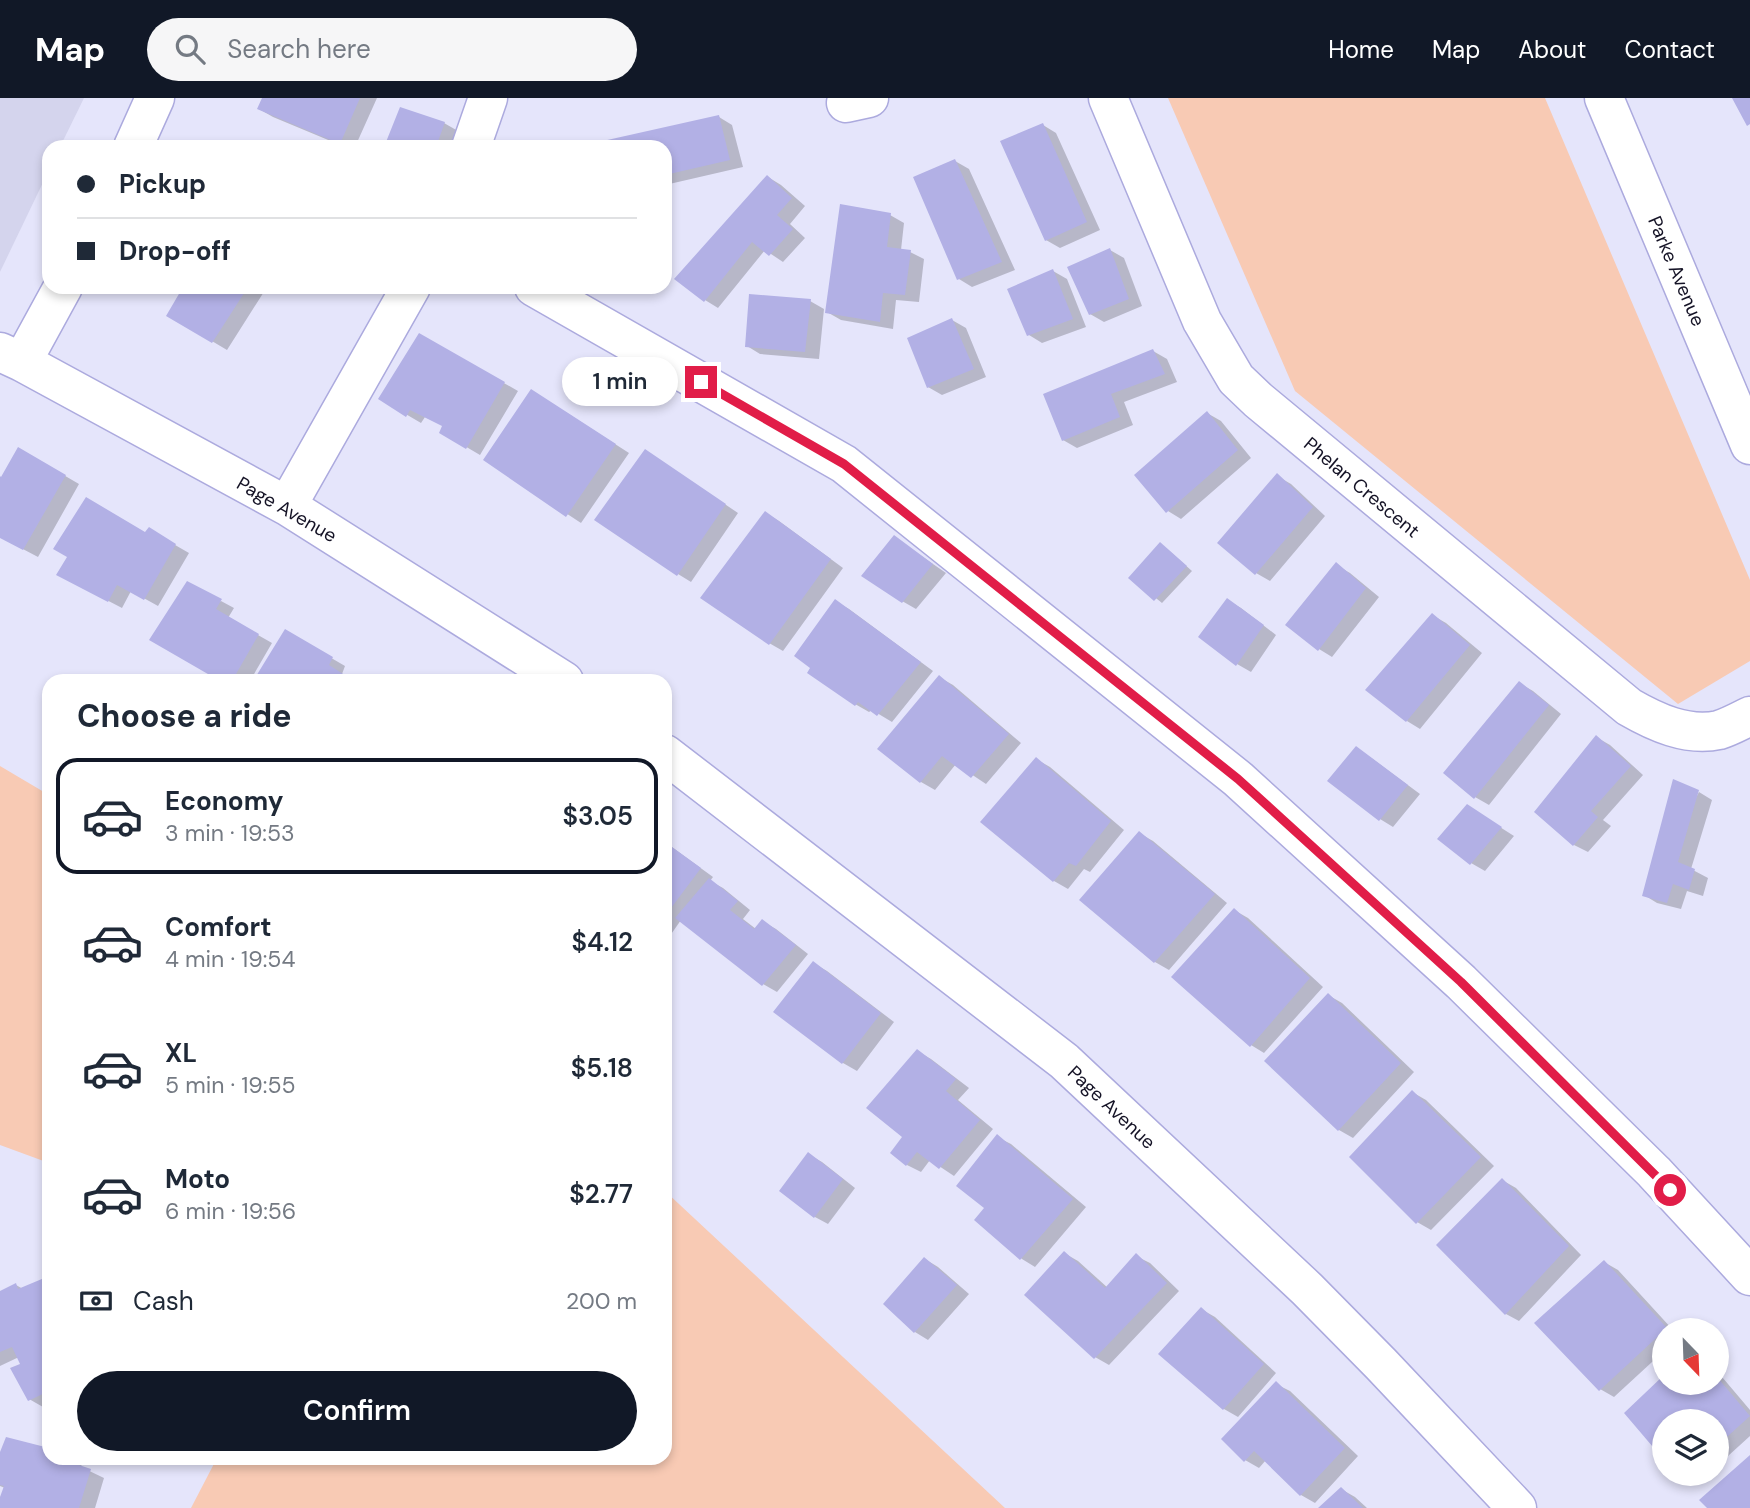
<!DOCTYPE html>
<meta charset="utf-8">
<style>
:root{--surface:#fff;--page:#f6f6f7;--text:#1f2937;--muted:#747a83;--line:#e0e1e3;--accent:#111827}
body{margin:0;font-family:"DM Sans",sans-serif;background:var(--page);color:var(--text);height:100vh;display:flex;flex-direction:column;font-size:26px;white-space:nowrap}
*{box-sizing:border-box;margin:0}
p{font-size:23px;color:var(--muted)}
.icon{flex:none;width:38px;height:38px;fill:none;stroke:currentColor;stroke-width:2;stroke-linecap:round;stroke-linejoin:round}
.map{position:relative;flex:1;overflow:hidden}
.side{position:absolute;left:42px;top:576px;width:630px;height:791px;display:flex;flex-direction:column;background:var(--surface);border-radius:21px;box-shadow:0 4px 10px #0003}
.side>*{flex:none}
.banner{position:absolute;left:42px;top:42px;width:630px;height:154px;border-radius:21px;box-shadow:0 4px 10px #0003;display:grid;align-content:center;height:154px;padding:0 35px;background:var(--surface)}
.needle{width:46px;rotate:157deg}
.fabs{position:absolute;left:1652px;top:1220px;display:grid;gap:14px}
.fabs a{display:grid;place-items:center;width:77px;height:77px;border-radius:50%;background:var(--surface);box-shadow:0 4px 10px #0003;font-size:35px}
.end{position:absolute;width:32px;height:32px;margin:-16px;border:9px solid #e11d48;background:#fff;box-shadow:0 0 0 4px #fff}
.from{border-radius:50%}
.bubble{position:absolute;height:49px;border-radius:24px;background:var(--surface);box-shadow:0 4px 10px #0003;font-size:23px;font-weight:600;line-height:49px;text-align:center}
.banner b{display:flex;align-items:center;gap:24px;height:66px;font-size:26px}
.banner b+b{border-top:2px solid var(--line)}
.banner i{width:18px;height:18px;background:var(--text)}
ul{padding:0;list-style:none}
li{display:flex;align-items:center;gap:21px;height:116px;margin:0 14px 10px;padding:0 21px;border:4px solid transparent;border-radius:21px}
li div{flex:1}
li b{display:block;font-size:26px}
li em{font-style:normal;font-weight:600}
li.current{border-color:var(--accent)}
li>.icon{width:63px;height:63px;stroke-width:1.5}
h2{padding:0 35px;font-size:32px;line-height:84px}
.pay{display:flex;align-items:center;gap:18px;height:77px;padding:0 35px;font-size:26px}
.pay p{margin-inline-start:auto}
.button{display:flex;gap:14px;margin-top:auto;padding:14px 35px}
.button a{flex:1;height:80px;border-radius:42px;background:var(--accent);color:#fff;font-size:28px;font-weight:600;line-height:80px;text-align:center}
header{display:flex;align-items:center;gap:42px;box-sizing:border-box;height:98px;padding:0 35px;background:var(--accent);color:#fff}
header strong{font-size:33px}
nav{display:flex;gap:38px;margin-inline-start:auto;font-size:24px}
.search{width:490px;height:63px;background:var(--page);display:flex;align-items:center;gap:18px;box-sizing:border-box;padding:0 24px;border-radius:38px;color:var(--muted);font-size:26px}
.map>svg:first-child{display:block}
</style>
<header>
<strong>Map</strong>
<div class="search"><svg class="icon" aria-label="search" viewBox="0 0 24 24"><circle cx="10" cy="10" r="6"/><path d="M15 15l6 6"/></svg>Search here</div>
<nav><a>Home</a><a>Map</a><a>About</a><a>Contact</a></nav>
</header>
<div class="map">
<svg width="1750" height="1410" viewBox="0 0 1750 1410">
<rect width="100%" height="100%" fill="#e5e5fb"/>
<!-- built -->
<path fill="#d4d4ed" d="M 0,0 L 84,0 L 60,49 L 49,49 L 49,72 L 0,174 Z"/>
<!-- green -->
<path fill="#f8cab4" d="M 1168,0 L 1545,0 L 1750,482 L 1750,563 L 1678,606 L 1295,293 Z
M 0,668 L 49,697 L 49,1065 L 0,1047 Z
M 665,1093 L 1005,1410 L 191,1410 L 217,1360 L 665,1360 Z"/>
<!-- shadow -->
<path fill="#0003" d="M 264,0 L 377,0 L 355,49 L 345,49 L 273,19 L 259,11 Z
M 719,19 L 732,27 L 743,69 L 665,87 L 665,49 L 579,49 Z
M 444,25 L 458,33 L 452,49 L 386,49 Z
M 1043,27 L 1056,35 L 1100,132 L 1060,150 L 1046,142 Z
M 955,63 L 969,71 L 1015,172 L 972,189 L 959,181 Z
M 768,79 L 781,87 L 805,108 L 790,126 L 805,140 L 783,164 L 765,152 L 718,210 L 705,202 Z
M 890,117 L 904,125 L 901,152 L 910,154 L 924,161 L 919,204 L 896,202 L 893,231 L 841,222 L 827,214 Z
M 1110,152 L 1124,160 L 1142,208 L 1104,224 L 1090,216 Z
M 1053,173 L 1067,181 L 1086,229 L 1042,245 L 1029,237 Z
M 185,189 L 267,189 L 227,252 L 168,217 Z
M 810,203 L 824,211 L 819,261 L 760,256 L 747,248 Z
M 952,222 L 966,230 L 986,279 L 942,297 L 928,289 Z
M 419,237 L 518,293 L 480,357 L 441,334 L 444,328 L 425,319 L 421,325 L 380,301 Z
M 1153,253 L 1167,261 L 1177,284 L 1124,304 L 1133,327 L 1077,350 L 1063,342 Z
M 545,301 L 629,355 L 581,425 L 485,362 Z
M 1207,315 L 1221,323 L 1251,360 L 1181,421 L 1168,413 Z
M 19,351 L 79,386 L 38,459 L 0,439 L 0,380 L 2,381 Z
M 646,353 L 738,415 L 691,484 L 678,476 Z
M 1277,378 L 1291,386 L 1325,418 L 1270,483 L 1256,475 Z
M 766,415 L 779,423 L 843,470 L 783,553 L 769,545 Z
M 149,432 L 189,455 L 158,508 L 131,493 L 122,510 L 72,484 L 145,436 Z
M 894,439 L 946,475 L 916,511 L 902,503 Z
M 1166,450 L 1192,473 L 1162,505 L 1130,479 Z
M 1336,467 L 1350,475 L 1379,499 L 1332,559 L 1319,551 Z
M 1227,502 L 1241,510 L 1276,537 L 1251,574 L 1237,566 L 1201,538 Z
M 221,503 L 234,510 L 228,520 L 272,545 L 250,583 L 223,583 L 152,541 Z
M 835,503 L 849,511 L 933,573 L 892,624 L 872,612 L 869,614 L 855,606 Z
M 1432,517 L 1446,525 L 1482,555 L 1420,631 L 1407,623 Z
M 285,533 L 345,568 L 342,576 L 255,583 Z
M 939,579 L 953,587 L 1021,645 L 986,686 L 956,666 L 935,692 L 921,684 L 879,651 Z
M 1519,585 L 1533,593 L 1561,616 L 1489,707 L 1475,699 Z
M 1596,639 L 1610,647 L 1643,677 L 1603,722 L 1611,728 L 1588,754 L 1574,747 Z
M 1370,659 L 1420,696 L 1393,729 L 1380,721 Z
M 1036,661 L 1050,669 L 1124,732 L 1090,774 L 1084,771 L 1068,791 L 1054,783 L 982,724 Z
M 1699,694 L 1712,702 L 1691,771 L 1708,780 L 1703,798 L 1687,793 L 1681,811 L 1657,805 L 1644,797 Z
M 1481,717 L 1514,738 L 1485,773 L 1471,765 Z
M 1139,735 L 1153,743 L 1227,805 L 1169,872 L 1155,864 L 1082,802 Z
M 665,744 L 713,779 L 710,783 L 723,790 L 750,812 L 743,821 L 756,831 L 762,823 L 776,831 L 808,856 L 777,894 L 763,886 L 681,822 L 667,842 L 665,841 Z
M 1234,812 L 1248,820 L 1323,889 L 1264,955 L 1251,947 Z
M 813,865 L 827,873 L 894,924 L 857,973 L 843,965 Z
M 1328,897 L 1342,905 L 1414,974 L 1353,1040 L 1339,1032 L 1266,963 Z
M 917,953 L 931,961 L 969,990 L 958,1002 L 993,1031 L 954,1078 L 930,1062 L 921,1074 L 907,1067 Z
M 1412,994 L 1426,1002 L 1494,1068 L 1431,1132 L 1417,1124 Z
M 997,1039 L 1011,1046 L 1086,1109 L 1035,1169 L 1022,1161 L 977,1122 L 986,1110 Z
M 808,1056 L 822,1064 L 855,1090 L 828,1126 L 815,1119 Z
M 1502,1082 L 1516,1090 L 1581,1157 L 1519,1223 L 1506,1216 Z
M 1064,1155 L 1078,1163 L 1108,1190 L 1136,1158 L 1150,1165 L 1179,1193 L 1109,1267 L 1095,1259 Z
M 925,1161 L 938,1169 L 969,1196 L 928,1242 L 915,1234 Z
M 1604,1164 L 1618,1172 L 1673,1232 L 1664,1232 L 1664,1253 L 1614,1299 L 1600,1291 Z
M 49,1180 L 49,1306 L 43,1309 L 29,1301 L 23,1267 L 19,1259 L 0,1268 L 0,1194 L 16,1187 L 23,1191 Z
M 1201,1211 L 1215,1219 L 1276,1275 L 1238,1319 L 1224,1311 L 1160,1256 Z
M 1717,1273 L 1750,1312 L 1750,1338 L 1717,1368 L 1717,1323 L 1664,1323 L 1664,1359 L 1626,1315 L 1664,1279 L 1664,1284 L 1717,1284 Z
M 1276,1286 L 1290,1293 L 1358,1358 L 1315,1405 L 1301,1397 L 1266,1362 L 1259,1370 L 1245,1362 Z
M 49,1352 L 49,1360 L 73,1360 L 82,1365 L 81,1369 L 104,1380 L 95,1410 L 0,1410 L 0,1400 L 5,1390 L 0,1388 L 0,1359 Z
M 1678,1376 L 1709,1376 L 1695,1387 L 1682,1379 Z
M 1341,1391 L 1355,1399 L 1367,1410 L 1320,1410 Z"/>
<!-- building -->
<path fill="#b2b0e5" d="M 262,0 L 360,0 L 340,46 L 257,11 Z
M 1732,0 L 1750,0 L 1750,26 L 1747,28 Z
M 400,9 L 445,24 L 436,49 L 384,49 Z
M 719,17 L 730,62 L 665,77 L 665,49 L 576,49 Z
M 1043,25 L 1087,124 L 1045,143 L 1000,43 Z
M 955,61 L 1002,164 L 957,182 L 913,79 Z
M 767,77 L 792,100 L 777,117 L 793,131 L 769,158 L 752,144 L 704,204 L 674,181 Z
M 840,106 L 891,115 L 887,149 L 911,152 L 905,197 L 883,195 L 880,224 L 825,215 Z
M 1110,150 L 1129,201 L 1089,217 L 1067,169 Z
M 1053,171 L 1073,221 L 1027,238 L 1007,191 Z
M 183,189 L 248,189 L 212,245 L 166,218 Z
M 749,196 L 811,201 L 805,254 L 745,249 Z
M 952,220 L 974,271 L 927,290 L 907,240 Z
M 419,235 L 505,284 L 466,351 L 439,335 L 442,328 L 410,312 L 406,319 L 378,301 Z
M 1153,251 L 1165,276 L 1111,296 L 1120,319 L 1062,343 L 1043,296 Z
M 531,291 L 616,346 L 566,419 L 483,362 Z
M 1207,313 L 1238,352 L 1166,415 L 1134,377 Z
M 18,349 L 66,377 L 23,452 L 0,440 L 0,378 L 1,379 Z
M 645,351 L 726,406 L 677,478 L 594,422 Z
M 1277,375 L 1313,409 L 1255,477 L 1217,445 Z
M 86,399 L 145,434 L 149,429 L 176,446 L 144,502 L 117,487 L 108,504 L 56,477 L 67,459 L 53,451 Z
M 765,413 L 831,461 L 769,547 L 700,500 Z
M 894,437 L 933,466 L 902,505 L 861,478 Z
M 1160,444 L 1187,468 L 1154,503 L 1128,480 Z
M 1336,464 L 1366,490 L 1318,553 L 1285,527 Z
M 187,483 L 222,501 L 216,511 L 259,536 L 232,583 L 220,583 L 149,542 Z
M 1227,500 L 1264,527 L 1236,568 L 1198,539 Z
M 835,501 L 921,564 L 877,618 L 858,604 L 855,608 L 807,575 L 810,570 L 794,558 Z
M 1432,515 L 1470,547 L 1406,624 L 1365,592 Z
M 285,531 L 333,559 L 329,567 L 354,583 L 253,583 Z
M 939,577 L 1009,636 L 971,680 L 942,658 L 920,685 L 877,651 Z
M 1519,583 L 1549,607 L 1474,701 L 1443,675 Z
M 1596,637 L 1631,668 L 1591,713 L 1598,719 L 1573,748 L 1534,714 Z
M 1356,648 L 1408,687 L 1379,723 L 1327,683 Z
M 1036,659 L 1111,723 L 1076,768 L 1069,765 L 1053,784 L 980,724 Z
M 1673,681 L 1699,692 L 1678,764 L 1695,771 L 1689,792 L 1673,786 L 1667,805 L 1642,798 Z
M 1467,706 L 1502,729 L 1470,767 L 1437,741 Z
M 1139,733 L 1215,796 L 1154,865 L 1079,802 Z
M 665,744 L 701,770 L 665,818 Z
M 709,780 L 738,803 L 730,812 L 754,831 L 762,821 L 796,847 L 762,888 L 675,820 Z
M 1234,810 L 1310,880 L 1250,949 L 1171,879 Z
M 813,863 L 881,915 L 842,966 L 773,914 Z
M 1328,895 L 1401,965 L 1338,1033 L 1264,963 Z
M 917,951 L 956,981 L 946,993 L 980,1022 L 939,1071 L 917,1054 L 906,1068 L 890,1055 L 902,1039 L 866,1010 Z
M 1412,992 L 1481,1059 L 1416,1126 L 1349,1059 Z
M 997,1036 L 1073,1101 L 1020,1162 L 974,1122 L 984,1110 L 956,1088 Z
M 808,1054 L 843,1081 L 814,1120 L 779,1093 Z
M 1502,1080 L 1569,1148 L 1505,1217 L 1436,1147 Z
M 1064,1153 L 1105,1190 L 1136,1155 L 1167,1185 L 1094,1261 L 1024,1197 Z
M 924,1159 L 957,1187 L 914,1235 L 883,1206 Z
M 1604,1162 L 1667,1230 L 1599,1293 L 1534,1225 Z
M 49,1178 L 49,1293 L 28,1303 L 10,1270 L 20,1266 L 12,1249 L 0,1254 L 0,1193 L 16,1185 L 18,1191 Z
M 1201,1209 L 1264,1266 L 1223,1312 L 1158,1256 Z
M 1664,1277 L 1664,1284 L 1717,1284 L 1717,1279 L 1750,1318 L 1717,1348 L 1717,1323 L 1664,1323 L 1664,1362 L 1624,1315 Z
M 1276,1283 L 1345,1350 L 1300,1398 L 1254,1353 L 1244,1364 L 1221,1341 Z
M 6,1339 L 49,1350 L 49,1360 L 68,1360 L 67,1363 L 91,1371 L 79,1410 L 0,1410 L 0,1399 L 4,1388 L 0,1387 L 0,1354 Z
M 1750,1357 L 1750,1410 L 1707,1410 L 1699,1402 Z
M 1341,1389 L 1363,1410 L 1318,1410 Z"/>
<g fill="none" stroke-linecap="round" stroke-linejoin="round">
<!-- minor casing -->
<g stroke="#acaade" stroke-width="41">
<path id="minor" d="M 1108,0 L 1202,223 L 1236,281 L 1258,302 L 1629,609 C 1655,624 1687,639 1719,632 C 1729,629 1740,623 1750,618
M 1604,0 L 1750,347
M 846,5 L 869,0
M 133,49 L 155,0
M 471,49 L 488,0
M 534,189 L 844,366 L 1238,681 L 1461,884 L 1654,1074 L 1750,1178
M 0,254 L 22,264 L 287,408 L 564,583
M 22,264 L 63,189
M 287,408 L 411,189
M 665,656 L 1064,963 L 1307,1191 L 1381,1266 L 1517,1410"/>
</g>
<!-- minor -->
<use href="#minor" stroke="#fff" stroke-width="38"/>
</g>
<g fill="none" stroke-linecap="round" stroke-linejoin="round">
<!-- route -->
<path stroke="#e11d48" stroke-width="9" d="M 701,284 L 844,366 L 1238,681 L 1461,884 L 1670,1092"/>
</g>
<g text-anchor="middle" stroke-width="5" stroke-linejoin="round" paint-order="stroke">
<!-- street labels -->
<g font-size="19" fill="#151326" stroke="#fff">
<text transform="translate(1677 173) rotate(67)" y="7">Parke Avenue</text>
<text transform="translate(1362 389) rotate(40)" y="7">Phelan Crescent</text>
<text transform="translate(287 411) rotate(30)" y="7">Page Avenue</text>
<text transform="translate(1112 1009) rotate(43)" y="7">Page Avenue</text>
</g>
</g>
</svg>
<div class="fabs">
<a><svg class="needle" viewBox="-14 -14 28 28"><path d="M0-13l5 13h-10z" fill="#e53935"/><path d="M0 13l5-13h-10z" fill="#747a83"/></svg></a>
<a><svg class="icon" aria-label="layers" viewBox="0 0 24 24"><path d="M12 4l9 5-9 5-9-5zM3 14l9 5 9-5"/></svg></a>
</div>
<i class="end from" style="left:1670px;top:1092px"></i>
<i class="end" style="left:701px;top:284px"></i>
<div class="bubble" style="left:562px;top:259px;width:116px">1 min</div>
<div class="banner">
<b><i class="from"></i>Pickup</b>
<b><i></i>Drop-off</b>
</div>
<section class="side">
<h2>Choose a ride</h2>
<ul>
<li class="current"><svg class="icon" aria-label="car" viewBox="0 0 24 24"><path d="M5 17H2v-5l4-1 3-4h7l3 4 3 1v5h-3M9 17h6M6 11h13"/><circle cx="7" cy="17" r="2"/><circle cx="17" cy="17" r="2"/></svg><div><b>Economy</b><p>3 min · 19:53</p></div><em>$3.05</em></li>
<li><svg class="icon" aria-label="car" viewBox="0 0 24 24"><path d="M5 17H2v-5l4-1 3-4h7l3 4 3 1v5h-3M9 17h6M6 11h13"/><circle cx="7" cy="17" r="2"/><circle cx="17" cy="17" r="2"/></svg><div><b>Comfort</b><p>4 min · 19:54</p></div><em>$4.12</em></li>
<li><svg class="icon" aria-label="car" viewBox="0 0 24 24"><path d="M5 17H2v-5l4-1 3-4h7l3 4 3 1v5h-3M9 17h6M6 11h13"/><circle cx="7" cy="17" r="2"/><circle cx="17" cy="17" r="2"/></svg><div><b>XL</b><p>5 min · 19:55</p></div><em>$5.18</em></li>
<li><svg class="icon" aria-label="car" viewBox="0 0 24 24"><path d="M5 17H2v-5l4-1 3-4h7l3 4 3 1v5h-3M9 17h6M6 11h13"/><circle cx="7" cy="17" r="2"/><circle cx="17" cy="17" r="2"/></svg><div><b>Moto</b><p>6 min · 19:56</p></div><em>$2.77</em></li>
</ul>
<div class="pay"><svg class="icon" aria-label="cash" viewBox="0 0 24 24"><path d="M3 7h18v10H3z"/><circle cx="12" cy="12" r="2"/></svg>Cash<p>200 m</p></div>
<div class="button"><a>Confirm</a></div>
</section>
</div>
